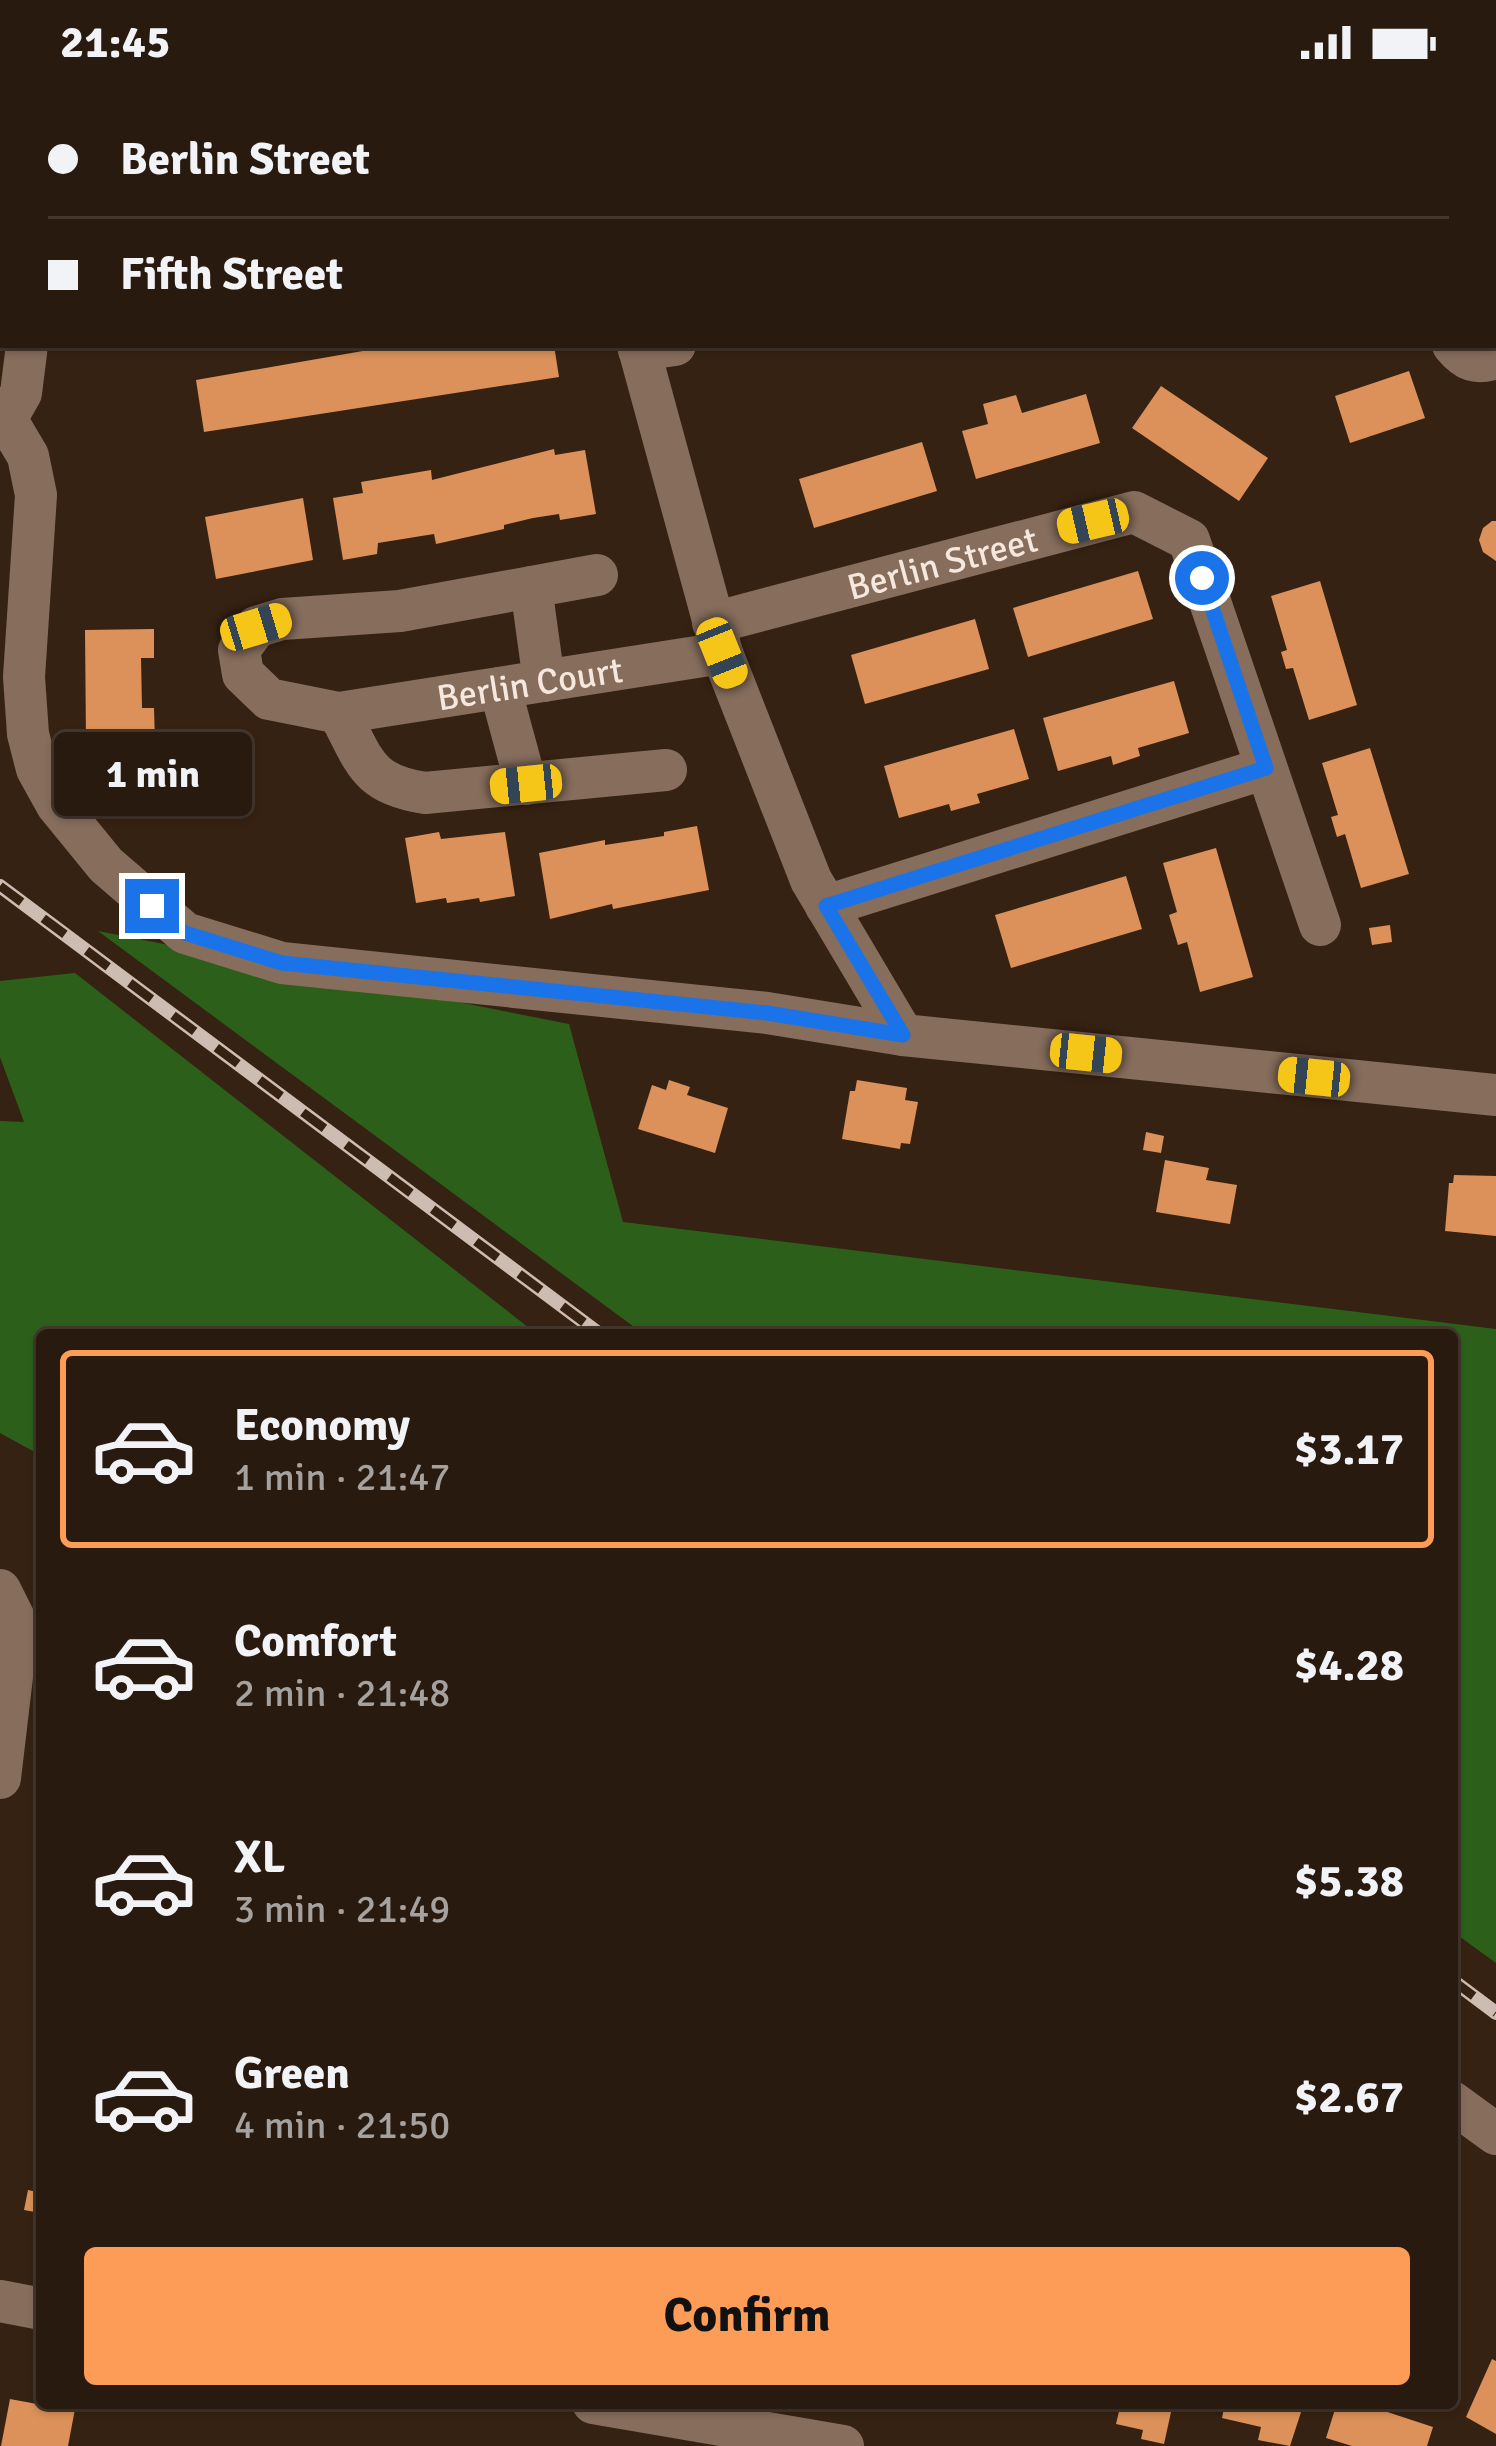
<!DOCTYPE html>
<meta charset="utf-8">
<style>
:root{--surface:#281a0e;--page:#302317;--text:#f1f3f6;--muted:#a5a19e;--line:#44382e;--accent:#fd9c56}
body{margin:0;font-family:Signika,sans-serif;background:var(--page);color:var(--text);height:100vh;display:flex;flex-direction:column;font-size:45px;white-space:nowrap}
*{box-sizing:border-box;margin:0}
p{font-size:39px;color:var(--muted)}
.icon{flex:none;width:66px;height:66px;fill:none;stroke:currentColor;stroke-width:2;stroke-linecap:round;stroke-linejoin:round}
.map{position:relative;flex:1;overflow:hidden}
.panel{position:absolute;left:36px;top:1245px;width:1422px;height:1080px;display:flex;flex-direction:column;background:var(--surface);border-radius:12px;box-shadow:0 3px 9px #0004,0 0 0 3px var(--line)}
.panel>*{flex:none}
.guide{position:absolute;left:0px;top:0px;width:1497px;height:264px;box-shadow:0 3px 9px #0004,0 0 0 3px var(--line);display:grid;align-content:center;height:264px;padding:0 48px;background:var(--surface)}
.end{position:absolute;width:54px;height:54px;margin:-27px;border:15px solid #1a73e8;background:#fff;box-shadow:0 0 0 6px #fff}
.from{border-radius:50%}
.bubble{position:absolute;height:84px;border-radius:12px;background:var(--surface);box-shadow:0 3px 9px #0004,0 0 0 3px var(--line);font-size:39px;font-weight:700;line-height:84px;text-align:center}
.car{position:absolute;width:36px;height:72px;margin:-36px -18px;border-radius:15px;box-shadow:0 0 9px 3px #0007;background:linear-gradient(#f5c518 24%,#345 0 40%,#f5c518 0 76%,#345 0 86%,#f5c518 0)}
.guide b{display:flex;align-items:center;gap:42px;height:114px;font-size:45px}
.guide b+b{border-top:3px solid var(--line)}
.guide i{width:30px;height:30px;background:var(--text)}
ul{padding:21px 0 0;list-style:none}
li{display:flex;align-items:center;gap:36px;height:198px;margin:0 24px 18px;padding:0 24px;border:6px solid transparent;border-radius:12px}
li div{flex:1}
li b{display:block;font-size:45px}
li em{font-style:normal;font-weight:700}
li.current{border-color:var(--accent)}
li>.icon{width:108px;height:108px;stroke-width:1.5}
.primary-button{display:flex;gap:24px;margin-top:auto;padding:24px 48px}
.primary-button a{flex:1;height:138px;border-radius:12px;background:var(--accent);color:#111;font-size:48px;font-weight:700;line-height:138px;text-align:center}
.status{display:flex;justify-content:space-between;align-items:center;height:84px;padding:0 60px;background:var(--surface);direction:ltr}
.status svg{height:33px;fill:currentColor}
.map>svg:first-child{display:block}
</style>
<div class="status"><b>21:45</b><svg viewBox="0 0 49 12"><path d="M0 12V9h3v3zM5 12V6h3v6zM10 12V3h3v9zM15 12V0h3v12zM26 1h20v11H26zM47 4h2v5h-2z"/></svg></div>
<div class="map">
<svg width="1496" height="2362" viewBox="0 0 1496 2362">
<rect width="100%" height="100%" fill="#362212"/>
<!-- forest -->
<path fill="#2c601a" d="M 98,847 L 569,940 L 623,1138 L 1496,1245 L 1496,1879 L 1452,1847 L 1452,1251 L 645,1251 Z
M 75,889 L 538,1251 L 42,1251 L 42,1372 L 0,1349 L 0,1037 L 24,1038 L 0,973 L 0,897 Z"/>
<!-- building -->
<path fill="#db9159" d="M 397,261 L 554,261 L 559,293 L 204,348 L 196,296 Z
M 1409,287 L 1425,334 L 1350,359 L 1335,312 Z
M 1161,302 L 1268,374 L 1239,417 L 1132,344 Z
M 1086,310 L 1100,359 L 976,395 L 962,347 L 988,340 L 983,320 L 1016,311 L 1022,329 Z
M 922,358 L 937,407 L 814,444 L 799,395 Z
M 554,365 L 555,371 L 585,366 L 596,430 L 560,436 L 559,430 L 533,434 L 504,441 L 504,445 L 436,460 L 434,450 L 378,459 L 377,470 L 343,476 L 333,414 L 363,409 L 361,398 L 431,386 L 432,396 Z
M 303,414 L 313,476 L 216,495 L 205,433 Z
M 1492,437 L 1496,437 L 1496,477 L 1483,468 L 1479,456 L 1483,444 Z
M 1138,487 L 1153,535 L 1028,573 L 1013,524 Z
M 1320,497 L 1357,621 L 1309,636 L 1293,584 L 1286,585 L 1281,568 L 1287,566 L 1271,512 Z
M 975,535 L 989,585 L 865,620 L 851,571 Z
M 154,545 L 154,574 L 141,574 L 142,624 L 154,624 L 155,659 L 86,660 L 85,546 Z
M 1174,597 L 1189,649 L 1138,664 L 1140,672 L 1113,681 L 1111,672 L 1058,687 L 1043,634 Z
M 1014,645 L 1029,695 L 977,710 L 980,719 L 951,727 L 949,720 L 899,734 L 884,682 Z
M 1370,664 L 1409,790 L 1361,804 L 1345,750 L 1337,753 L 1331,733 L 1338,731 L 1322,679 Z
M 697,742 L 709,806 L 613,825 L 612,820 L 550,835 L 539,769 L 605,756 L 605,761 L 664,752 L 664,748 Z
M 439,748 L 441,755 L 505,748 L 515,812 L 480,818 L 479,814 L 447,819 L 446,814 L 416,819 L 405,754 Z
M 1216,764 L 1253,893 L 1200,908 L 1187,858 L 1178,861 L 1169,831 L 1177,828 L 1163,779 Z
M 1126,792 L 1142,845 L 1011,884 L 995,831 Z
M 1390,841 L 1392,858 L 1372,861 L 1369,844 Z
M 669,996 L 690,1003 L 687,1011 L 728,1024 L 715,1069 L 638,1045 L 652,1001 L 666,1006 Z
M 857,996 L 907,1004 L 905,1016 L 918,1018 L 910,1060 L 901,1059 L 900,1065 L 842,1055 L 850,1007 L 855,1007 Z
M 1146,1048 L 1164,1052 L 1161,1069 L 1143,1066 Z
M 1165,1076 L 1209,1084 L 1206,1096 L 1237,1101 L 1230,1140 L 1156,1128 Z
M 1454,1091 L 1496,1092 L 1496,1152 L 1445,1147 L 1449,1099 L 1453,1099 Z
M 40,2096 L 42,2096 L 42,2138 L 33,2136 L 35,2128 L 24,2126 L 28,2106 L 37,2108 Z
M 1492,2275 L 1496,2277 L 1496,2350 L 1466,2333 Z
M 40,2305 L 42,2319 L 75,2325 L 68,2362 L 1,2362 L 10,2315 L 37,2320 Z
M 1121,2319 L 1173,2319 L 1164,2360 L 1141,2355 L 1143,2346 L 1116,2340 Z
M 1225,2319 L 1304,2319 L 1290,2362 L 1258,2356 L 1261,2343 L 1222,2334 Z
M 1337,2319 L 1360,2319 L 1433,2343 L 1427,2362 L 1352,2362 L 1326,2354 Z"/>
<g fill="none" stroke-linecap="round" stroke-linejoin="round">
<!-- minor -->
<g stroke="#866d5c" stroke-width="42">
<path d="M 586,0 L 587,3"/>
<path d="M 1494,35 L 1496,34"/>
<path d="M 638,261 L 722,569 L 811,796 L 903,951"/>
<path d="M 1453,261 C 1466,277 1476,281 1496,274"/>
<path d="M 639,266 L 675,261"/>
<path d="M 0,337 L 12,345 L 28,372 L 36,411 L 24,593 L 28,650 L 37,685 L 57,721 L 106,781 L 185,849 L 282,879 L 767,929 L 903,951 L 1496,1011"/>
<path d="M 4,339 L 21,309 L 27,261"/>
<path id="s1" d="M 597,491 L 400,527 L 282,535 L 256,543 L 239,566 L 243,590 L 269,615 L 339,629 L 722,569"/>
<path d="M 531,503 L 544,597"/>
<path id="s2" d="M 713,539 L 1134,428 L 1189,456 L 1320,841"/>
<path d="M 500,604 L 526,700"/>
<path d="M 339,629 C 365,677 366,700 425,709 L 666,686"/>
<path d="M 826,822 L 1266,684"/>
<path d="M 0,1506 L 18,1542 L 0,1694"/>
<path d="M 1452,2018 L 1496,2050"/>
<path d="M 0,2217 L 42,2225"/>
<path d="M 593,2319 L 843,2362"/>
</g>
<!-- rail casing -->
<g stroke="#ccbcb1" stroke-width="14">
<path id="rail" d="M 0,802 L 601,1251
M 1452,1896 L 1496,1929"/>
</g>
<!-- rail -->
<use href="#rail" stroke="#362212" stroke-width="9" stroke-dasharray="27" stroke-linecap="butt"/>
</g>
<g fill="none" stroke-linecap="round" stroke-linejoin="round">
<!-- route -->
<path stroke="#1a73e8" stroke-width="15" d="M 152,822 L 185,849 L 282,879 L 767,929 L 903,951 L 826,822 L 1266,684 L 1202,494"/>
</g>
<g text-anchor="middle" stroke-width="12" stroke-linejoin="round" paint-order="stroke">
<!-- street labels -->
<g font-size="36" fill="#f6e8de" stroke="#362212">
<text dy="13" stroke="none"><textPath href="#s2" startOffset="237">Berlin Street</textPath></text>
<text dy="13" stroke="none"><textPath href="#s1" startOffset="699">Berlin Court</textPath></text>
</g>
</g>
</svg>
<i class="end from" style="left:1202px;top:494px"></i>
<i class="end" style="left:152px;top:822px"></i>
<div class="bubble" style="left:54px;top:648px;width:198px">1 min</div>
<i class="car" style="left:1093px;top:437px;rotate:257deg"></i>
<i class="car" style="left:256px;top:543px;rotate:73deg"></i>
<i class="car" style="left:722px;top:569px;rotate:158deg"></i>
<i class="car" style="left:526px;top:700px;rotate:264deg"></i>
<i class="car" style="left:1086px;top:969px;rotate:96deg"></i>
<i class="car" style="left:1314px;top:993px;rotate:276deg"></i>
<div class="guide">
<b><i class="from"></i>Berlin Street</b>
<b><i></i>Fifth Street</b>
</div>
<section class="panel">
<ul>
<li class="current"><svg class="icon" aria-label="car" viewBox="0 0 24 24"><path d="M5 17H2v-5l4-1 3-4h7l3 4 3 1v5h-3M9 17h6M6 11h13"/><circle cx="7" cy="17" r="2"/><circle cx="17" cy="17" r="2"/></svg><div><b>Economy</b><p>1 min · 21:47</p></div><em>$3.17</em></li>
<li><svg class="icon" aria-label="car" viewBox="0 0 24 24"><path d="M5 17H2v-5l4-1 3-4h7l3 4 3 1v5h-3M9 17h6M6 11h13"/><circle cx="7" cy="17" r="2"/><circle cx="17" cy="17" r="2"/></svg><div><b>Comfort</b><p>2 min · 21:48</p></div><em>$4.28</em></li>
<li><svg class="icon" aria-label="car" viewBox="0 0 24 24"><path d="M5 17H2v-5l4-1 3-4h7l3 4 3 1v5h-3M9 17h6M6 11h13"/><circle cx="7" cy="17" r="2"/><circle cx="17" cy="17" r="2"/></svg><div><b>XL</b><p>3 min · 21:49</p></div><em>$5.38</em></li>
<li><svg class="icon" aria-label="car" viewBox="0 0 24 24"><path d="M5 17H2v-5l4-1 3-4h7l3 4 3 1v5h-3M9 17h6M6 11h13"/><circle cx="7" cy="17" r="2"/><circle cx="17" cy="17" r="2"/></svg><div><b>Green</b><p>4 min · 21:50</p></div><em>$2.67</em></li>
</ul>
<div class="primary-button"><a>Confirm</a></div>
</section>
</div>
